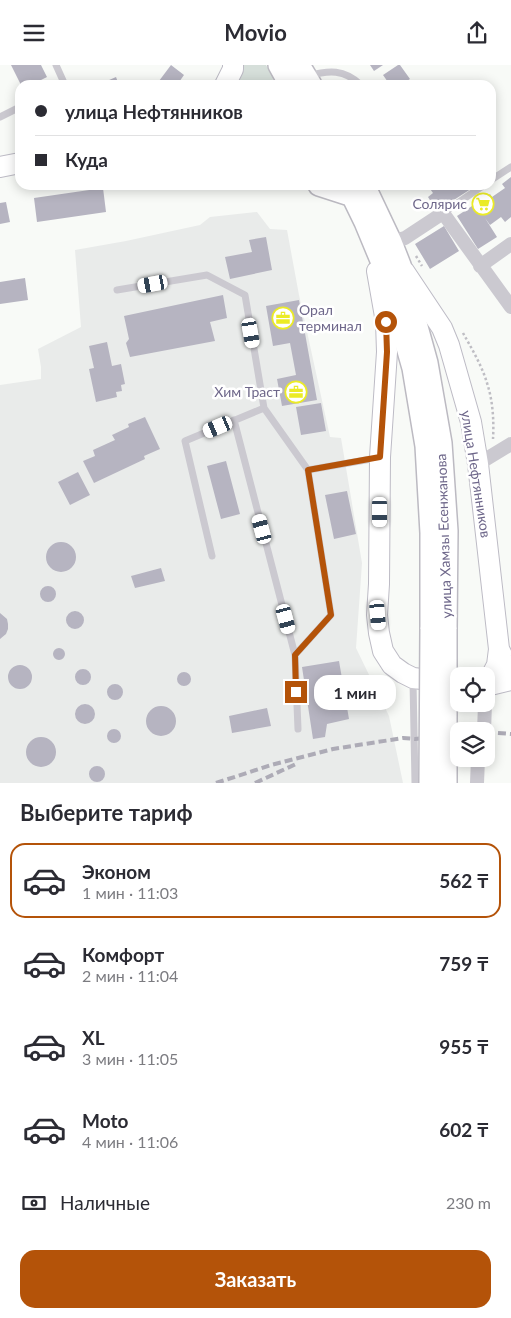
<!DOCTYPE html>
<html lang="ru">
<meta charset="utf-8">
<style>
:root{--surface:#fff;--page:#f2f2f3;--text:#2b2b33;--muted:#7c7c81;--line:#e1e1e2;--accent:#b45309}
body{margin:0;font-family:Lato,sans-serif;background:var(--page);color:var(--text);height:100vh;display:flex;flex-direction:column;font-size:19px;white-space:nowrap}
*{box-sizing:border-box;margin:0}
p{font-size:16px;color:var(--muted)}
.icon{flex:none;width:28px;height:28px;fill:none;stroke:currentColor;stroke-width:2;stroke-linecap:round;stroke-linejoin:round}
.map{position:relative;height:718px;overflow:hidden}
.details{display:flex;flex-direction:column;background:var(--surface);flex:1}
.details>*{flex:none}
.top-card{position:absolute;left:15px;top:15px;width:481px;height:110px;border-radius:15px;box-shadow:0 2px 12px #0003;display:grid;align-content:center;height:110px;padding:0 20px;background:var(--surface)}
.tools{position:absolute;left:450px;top:602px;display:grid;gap:10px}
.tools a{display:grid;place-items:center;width:45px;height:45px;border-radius:10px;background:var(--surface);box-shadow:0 2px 12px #0003;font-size:25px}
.end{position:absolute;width:22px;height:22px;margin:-11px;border:6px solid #b45309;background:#fff;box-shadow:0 0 0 2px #fff}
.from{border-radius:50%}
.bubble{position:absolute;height:35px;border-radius:15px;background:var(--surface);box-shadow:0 2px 12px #0003;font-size:16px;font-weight:700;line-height:35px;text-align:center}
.car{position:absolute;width:15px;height:30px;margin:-15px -8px;border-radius:6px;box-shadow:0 0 4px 1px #0007;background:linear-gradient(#fff 24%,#345 0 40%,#fff 0 76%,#345 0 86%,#fff 0)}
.top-card b{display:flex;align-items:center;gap:18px;height:48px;font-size:19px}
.top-card b+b{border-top:1px solid var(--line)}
.top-card i{width:12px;height:12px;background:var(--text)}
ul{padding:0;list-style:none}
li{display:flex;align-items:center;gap:15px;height:75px;margin:0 10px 8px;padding:0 10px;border:2px solid transparent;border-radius:15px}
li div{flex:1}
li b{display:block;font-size:19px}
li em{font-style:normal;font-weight:700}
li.selected{border-color:var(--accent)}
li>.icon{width:45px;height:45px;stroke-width:1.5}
h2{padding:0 20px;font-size:22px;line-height:60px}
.pay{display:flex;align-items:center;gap:12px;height:55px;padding:0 20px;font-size:19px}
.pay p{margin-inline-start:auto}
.primary-button{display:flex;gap:10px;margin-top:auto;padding:10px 20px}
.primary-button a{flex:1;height:58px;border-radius:15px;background:var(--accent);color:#fff;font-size:20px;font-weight:700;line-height:58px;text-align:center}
header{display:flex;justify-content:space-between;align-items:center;height:65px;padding:0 20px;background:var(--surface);font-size:22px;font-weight:700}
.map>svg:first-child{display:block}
</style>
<header><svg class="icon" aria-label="menu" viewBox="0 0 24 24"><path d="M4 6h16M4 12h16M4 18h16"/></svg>Movio<svg class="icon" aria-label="share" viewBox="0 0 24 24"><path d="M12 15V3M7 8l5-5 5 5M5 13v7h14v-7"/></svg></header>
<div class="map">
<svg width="511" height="718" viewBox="0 0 511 718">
<rect width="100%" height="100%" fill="#f8faf7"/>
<!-- built -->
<path fill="#e9ebea" d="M 257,147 L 270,164 L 287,165 L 299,230 L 330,372 L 341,373 L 362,498 L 356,583 L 389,651 L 403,718 L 0,718 L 0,320 L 41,314 L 41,302 L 38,284 L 81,262 L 75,185 L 126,176 L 200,160 L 210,152 Z"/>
<!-- green -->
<path fill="#d6dfda" d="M 242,0 L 266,0 L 275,14 L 258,20 L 233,20 Z"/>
<!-- building -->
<path fill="#b6b4c1" d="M 11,0 L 41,0 L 47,12 L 35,18 L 36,20 L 21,20 Z
M 171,0 L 184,10 L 177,20 L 156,20 Z
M 370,0 L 383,0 L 374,6 Z
M 398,0 L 400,0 L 410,14 L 401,20 L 390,20 L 383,10 Z
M 116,12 L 119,20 L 101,20 L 100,19 Z
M 511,112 L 511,152 L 505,157 L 501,152 L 490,160 L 485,153 L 497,172 L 478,184 L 457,151 L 490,129 L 492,132 L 505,123 L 502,119 Z
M 429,120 L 477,120 L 443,142 L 439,136 L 433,140 L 428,132 L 433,128 L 428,121 Z
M 103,123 L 106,147 L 37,157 L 34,133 Z
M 6,137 L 10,157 L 0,159 L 0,138 Z
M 444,161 L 459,186 L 430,204 L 415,179 Z
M 266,172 L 272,205 L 230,214 L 225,192 L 252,187 L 249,175 Z
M 25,213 L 28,235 L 0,239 L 0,217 Z
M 223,230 L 227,253 L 210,257 L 215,276 L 130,292 L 126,278 L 129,274 L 124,251 Z
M 299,235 L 317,335 L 282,341 L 277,314 L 296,310 L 290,278 L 273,281 L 266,241 Z
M 107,277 L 112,301 L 121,299 L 125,319 L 121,320 L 122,326 L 116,327 L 117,332 L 96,337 L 89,304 L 94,303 L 89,281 Z
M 321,338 L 326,366 L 301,370 L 296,342 Z
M 145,352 L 160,384 L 144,391 L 145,394 L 94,418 L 83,396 L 95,391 L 93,385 L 115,375 L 112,370 L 129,362 L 128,359 Z
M 226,396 L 240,449 L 221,454 L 207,401 Z
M 78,407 L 90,430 L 70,440 L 58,417 Z
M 347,426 L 356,469 L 334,474 L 325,430 Z
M46 492a15 15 0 1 1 30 0a15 15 0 1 1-30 0Z
M 161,503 L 165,516 L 135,523 L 131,511 Z
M40 529a8 8 0 1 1 16 0a8 8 0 1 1-16 0Z
M66 555a9 9 0 1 1 18 0a9 9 0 1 1-18 0Z
M 0,548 L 7,554 L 8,559 L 8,564 L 6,569 L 0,574 Z
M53 589a6 6 0 1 1 12 0a6 6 0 1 1-12 0Z
M 339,596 L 349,654 L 327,659 L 325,672 L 313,674 L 302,602 Z
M8 612a12 12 0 1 1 24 0a12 12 0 1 1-24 0Z
M75 612a8 8 0 1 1 16 0a8 8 0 1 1-16 0Z
M177 614a7 7 0 1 1 14 0a7 7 0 1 1-14 0Z
M107 627a8 8 0 1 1 16 0a8 8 0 1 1-16 0Z
M75 649a10 10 0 1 1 20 0a10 10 0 1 1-20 0Z
M146 656a15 15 0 1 1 30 0a15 15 0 1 1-30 0Z
M 267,643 L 271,661 L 232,668 L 229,651 Z
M107 671a7 7 0 1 1 14 0a7 7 0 1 1-14 0Z
M26 687a15 15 0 1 1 30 0a15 15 0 1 1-30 0Z
M89 709a8 8 0 1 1 16 0a8 8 0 1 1-16 0Z"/>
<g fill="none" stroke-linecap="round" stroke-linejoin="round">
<!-- secondary casing -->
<g stroke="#bdbbc5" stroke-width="22">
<path id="secondary" d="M 225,20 L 233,4 L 233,0
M 0,102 L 20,98
M 377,206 L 386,257 L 387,287 L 380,392 L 379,519 L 377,550 L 379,568 L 383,586 L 392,600 L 403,608 L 413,613 L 459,618
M 404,206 L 442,263 L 449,280 L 471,357 L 478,399 L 499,584 L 504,594 L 511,600
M 486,621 L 497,600 L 499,584
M 486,621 L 511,615"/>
</g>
<!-- primary casing -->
<g stroke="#bcbac2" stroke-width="24">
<path id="primary" d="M 279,0 L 290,20
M 299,0 L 311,20
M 319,120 L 353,131
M 347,120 L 365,157 L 385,205 L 413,303 L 426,381 L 431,468 L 431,564
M 364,120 L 391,177 L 400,200 L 427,298 L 441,378 L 447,466 L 446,564"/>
</g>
<!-- path -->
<path stroke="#bfbec4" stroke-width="2.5" stroke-dasharray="2.5 2.5" stroke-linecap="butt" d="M 416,191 L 422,201
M 463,268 C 472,284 482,301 487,318 C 493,336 494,356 493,374"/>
<!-- lane -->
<path stroke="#cbc9d0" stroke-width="7" d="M 56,0 L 65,20
M 308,11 C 329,5 344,4 361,20
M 0,52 L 20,42
M 491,115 L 511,102
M 443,148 L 484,120
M 117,225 L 207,210 L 245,230 L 264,343 L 308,405 L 377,393
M 234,355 L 295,590
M 212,491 L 185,376 L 264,343
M 413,616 L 415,718
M 298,664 L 295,590 L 331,550 L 308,405"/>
<!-- street -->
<path stroke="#cbc9d0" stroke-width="14" d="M 391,177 L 405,173 L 443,148 L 511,242
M 480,201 L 511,179
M 478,399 L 511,379
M 484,666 L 485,639
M 477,718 L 478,694"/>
<!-- secondary -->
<use href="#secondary" stroke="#fff" stroke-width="20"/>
<!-- primary -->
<use href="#primary" stroke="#fff" stroke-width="21"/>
<!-- rail -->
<path stroke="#adabb6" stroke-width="4" stroke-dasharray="8 4" stroke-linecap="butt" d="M 486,667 L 511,669
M 216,718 L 271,700 L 333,684 L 403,673 L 415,674 L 459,669
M 255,718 L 298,698"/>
<!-- primary-bridge casing -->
<g stroke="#bcbac2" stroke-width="24" stroke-linecap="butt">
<path id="primary-bridge" d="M 430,718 L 431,564
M 446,718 L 446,564"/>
</g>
<!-- primary-bridge -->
<use href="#primary-bridge" stroke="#fff" stroke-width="21"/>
</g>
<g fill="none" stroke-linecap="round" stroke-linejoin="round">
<!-- route -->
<path stroke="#b45309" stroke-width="6" d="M 296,627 L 295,590 L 331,550 L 308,405 L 380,392 L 387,287 L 386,257"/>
</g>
<!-- icons -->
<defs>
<g id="supermarket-ring" transform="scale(1.125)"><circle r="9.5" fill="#fff" stroke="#ebeb26" stroke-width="1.5"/><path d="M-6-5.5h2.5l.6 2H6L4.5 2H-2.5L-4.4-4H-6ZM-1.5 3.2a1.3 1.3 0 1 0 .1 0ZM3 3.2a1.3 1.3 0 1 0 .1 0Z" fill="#ebeb26"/></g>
<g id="office-ring" transform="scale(1.125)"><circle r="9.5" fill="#fff" stroke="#ebeb26" stroke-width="1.5"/><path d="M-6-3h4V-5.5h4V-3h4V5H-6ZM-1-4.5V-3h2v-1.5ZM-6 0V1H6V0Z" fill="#ebeb26"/></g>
</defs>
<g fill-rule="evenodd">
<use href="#supermarket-ring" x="483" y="139"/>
<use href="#office-ring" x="283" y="253"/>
<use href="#office-ring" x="296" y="327"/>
</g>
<g text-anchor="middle" stroke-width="5" stroke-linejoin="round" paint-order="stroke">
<!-- poi labels -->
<g font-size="14" fill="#6e678a" stroke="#fff" text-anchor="end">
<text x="467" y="144">Солярис</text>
<text x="299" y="250" text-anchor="start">Орал<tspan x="299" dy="16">терминал</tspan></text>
<text x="280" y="332">Хим Траст</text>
</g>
<!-- street labels -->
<g font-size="14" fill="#6e678a" stroke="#fff">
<text transform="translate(476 409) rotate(81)" y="5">улица Нефтянников</text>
<text transform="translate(444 471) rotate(-92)" y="5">улица Хамзы Есенжанова</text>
</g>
</g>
</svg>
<div class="tools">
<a><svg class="icon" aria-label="locate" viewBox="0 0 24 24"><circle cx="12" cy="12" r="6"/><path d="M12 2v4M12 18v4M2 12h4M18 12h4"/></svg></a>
<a><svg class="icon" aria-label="layers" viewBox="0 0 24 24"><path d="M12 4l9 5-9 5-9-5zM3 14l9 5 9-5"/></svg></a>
</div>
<i class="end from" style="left:386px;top:257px"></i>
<i class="end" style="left:296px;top:627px"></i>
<div class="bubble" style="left:314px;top:610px;width:82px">1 мин</div>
<i class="car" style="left:153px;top:219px;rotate:260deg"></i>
<i class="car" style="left:251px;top:268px;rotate:170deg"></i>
<i class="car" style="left:218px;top:362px;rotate:247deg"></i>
<i class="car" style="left:380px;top:447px;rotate:180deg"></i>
<i class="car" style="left:262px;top:464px;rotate:345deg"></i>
<i class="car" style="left:378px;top:550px;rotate:175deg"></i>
<i class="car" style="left:286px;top:554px;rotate:165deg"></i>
<div class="top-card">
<b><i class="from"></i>улица Нефтянников</b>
<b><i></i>Куда</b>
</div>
</div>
<section class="details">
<h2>Выберите тариф</h2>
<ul>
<li class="selected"><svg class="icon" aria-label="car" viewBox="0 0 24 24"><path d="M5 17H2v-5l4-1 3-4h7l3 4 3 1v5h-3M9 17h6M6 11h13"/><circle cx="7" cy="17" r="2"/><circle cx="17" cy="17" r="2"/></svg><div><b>Эконом</b><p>1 мин · 11:03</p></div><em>562 ₸</em></li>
<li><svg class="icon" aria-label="car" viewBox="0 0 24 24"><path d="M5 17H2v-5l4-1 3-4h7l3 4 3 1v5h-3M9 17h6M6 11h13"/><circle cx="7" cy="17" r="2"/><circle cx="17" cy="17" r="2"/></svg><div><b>Комфорт</b><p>2 мин · 11:04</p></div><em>759 ₸</em></li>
<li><svg class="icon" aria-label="car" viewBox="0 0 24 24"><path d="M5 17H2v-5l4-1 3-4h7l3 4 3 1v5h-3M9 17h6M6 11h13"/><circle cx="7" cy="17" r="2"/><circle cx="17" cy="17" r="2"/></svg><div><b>XL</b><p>3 мин · 11:05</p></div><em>955 ₸</em></li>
<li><svg class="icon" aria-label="car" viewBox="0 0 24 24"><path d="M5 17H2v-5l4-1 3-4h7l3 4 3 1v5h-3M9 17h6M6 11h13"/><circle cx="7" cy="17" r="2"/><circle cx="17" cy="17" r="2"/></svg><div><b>Moto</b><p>4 мин · 11:06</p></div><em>602 ₸</em></li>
</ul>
<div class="pay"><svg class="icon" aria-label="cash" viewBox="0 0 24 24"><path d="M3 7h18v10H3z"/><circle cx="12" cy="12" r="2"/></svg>Наличные<p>230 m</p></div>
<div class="primary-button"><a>Заказать</a></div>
</section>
